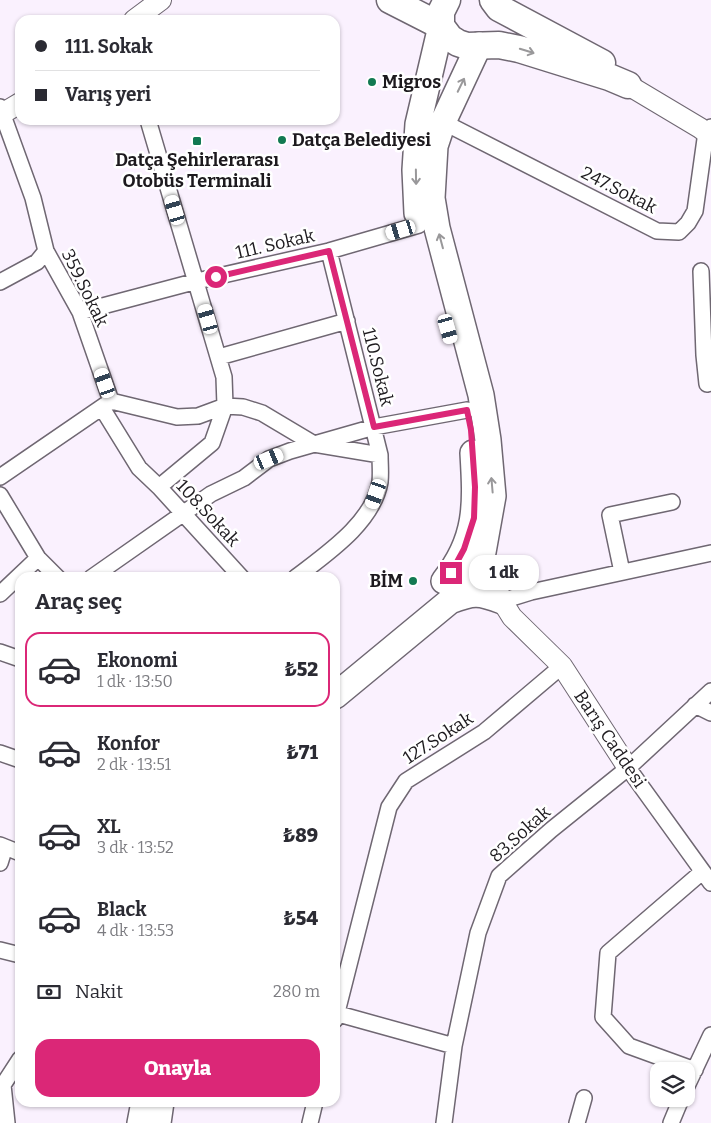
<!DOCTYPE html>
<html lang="tr">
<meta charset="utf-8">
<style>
:root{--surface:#fff;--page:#f2f2f3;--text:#2b2b33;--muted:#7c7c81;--line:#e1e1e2;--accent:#db2777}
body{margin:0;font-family:Bitter,serif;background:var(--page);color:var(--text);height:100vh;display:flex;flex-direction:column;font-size:19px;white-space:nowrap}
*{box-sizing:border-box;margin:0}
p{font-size:16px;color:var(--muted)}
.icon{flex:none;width:28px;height:28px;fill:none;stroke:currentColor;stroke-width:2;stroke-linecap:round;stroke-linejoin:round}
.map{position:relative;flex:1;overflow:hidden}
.sheet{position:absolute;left:15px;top:572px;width:325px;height:535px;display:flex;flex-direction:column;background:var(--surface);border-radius:15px;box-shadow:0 1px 4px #0004}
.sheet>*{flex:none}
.banner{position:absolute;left:15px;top:15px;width:325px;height:110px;border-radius:15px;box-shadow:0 1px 4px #0004;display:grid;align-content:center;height:110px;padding:0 20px;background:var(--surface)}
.buttons{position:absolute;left:650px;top:1062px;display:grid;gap:10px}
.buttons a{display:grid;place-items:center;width:45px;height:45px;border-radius:10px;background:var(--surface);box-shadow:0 1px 4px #0004;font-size:25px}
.end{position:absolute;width:22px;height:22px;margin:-11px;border:6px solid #db2777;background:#fff;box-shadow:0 0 0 2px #fff}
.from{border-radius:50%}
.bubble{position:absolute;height:35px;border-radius:15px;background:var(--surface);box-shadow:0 1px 4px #0004;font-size:16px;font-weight:800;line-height:35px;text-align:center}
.car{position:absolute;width:15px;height:30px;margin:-15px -8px;border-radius:6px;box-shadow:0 0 4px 1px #0007;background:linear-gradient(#fff 24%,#345 0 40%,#fff 0 76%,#345 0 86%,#fff 0)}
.banner b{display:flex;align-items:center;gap:18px;height:48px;font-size:19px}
.banner b+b{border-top:1px solid var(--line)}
.banner i{width:12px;height:12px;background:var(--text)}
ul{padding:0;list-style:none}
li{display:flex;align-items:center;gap:15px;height:75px;margin:0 10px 8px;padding:0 10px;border:2px solid transparent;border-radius:15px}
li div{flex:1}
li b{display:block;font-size:19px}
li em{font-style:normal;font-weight:800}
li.current{border-color:var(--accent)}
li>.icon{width:45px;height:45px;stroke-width:1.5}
h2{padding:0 20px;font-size:22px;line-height:60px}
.pay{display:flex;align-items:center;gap:12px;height:55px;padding:0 20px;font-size:19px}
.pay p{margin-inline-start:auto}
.cta{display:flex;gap:10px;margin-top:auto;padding:10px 20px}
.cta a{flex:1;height:58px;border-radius:15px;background:var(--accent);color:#fff;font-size:20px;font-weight:800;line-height:58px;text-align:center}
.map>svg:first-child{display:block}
</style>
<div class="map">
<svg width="711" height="1123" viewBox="0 0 711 1123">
<rect width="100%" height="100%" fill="#faf1fe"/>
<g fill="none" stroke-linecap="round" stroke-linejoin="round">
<!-- minor casing -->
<g stroke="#6f6772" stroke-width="18">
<path id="minor" d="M 0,107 L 33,198 L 46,251 L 80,312 L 111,401 L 177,417 L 198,416 L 225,406 L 243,407 L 262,413 L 314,444 L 380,455
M 148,120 L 224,377 L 225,406 L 212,443 L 159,487 L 242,578
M 443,122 L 657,231 L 679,232 L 688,223 L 695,211 L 706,132 L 711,127
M 701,271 L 704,355 L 707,384 L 711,383
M 0,282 L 37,262 L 46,251
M 80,312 L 197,281 L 329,251 L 419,225
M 219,357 L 347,321
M 102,408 L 139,468 L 159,487
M 0,477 L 111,401
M 0,495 L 38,558 L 58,578
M 622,572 L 610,515 L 672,502
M 91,578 L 211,494 L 244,478 L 269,459 L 290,451 L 374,427 L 467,410
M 295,578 C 326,554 373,523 380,482 C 381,473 380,464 380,455 L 329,251
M 0,594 L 38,558
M 502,601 L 531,592 L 711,553
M 0,652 L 20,659
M 695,705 L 711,713
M 0,753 L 20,760
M 628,768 L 711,883
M 0,845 L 20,853
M 0,863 L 5,847
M 0,950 L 20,955
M 335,1013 L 454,1046
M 335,1020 L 389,807 L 406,781 L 484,732 L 562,666
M 695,1070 L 629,1046 L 603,1017 L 608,953 L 702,872
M 686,1088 L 711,1035
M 7,1123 L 3,1085 L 20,1059
M 310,1123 L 315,1102
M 444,1123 L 454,1046 L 478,933 L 499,876 L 551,830 L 628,768 L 711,691
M 577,1123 L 584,1098
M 671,1123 L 681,1099"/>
</g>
<!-- tertiary casing -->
<g stroke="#6f6772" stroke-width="22">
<path id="tertiary" d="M 134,20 L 161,0
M 628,85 L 700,128 L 711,136
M 0,115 L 20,103
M 502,601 L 512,617 L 562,666 L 628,768"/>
</g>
<!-- primary casing -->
<g stroke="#6f6772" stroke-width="28">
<path id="primary" d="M 417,213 L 415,170 L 418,124 L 441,26
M 444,581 C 478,539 476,504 473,453
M 450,601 C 474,592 478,592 502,601
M 335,696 L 450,601 L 467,578 L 483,552 L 493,496 L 488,440 L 481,395 L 437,228 L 432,198 L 435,146 L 443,122 L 479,45
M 140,1123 L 144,1102
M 158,1123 L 161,1102"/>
</g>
<!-- trunk casing -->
<g stroke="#6f6772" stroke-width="29">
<path id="trunk" d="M 390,0 L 441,26 L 450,38 L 458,43 L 467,46 L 499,45 L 519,49 L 609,77 L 628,85
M 493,0 L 499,8 L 602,63
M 441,26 L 441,12 L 447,0"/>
</g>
<!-- minor -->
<use href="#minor" stroke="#fff" stroke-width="15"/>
<!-- tertiary -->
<use href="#tertiary" stroke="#fff" stroke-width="20"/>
<!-- primary -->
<use href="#primary" stroke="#fff" stroke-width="25"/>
<!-- trunk -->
<use href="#trunk" stroke="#fff" stroke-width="26"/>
</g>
<!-- one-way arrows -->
<defs><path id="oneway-shaft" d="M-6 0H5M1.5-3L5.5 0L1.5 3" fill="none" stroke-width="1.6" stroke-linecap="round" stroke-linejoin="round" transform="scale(1.25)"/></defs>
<g stroke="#99989a">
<use href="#oneway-shaft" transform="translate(527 51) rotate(17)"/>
<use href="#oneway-shaft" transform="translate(461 85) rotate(-64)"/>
<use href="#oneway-shaft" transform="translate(416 177) rotate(89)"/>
<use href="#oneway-shaft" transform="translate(441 241) rotate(-105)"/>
<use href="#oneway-shaft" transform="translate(492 485) rotate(-95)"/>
</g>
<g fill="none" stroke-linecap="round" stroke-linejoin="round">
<!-- route -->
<path stroke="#db2777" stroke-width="6" d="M 216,277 L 329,251 L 374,427 L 467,410 L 471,430 L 475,487 L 474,518 L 464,549 L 451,573"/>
</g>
<!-- markers -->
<g fill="#127952" stroke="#fff" stroke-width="2">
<circle cx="372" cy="82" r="5"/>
<circle cx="282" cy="140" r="5"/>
<rect x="192" y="136" width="10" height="10" rx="2.5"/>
<circle cx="413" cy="581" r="5"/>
</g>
<g text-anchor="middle" stroke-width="5" stroke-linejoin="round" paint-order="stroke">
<!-- poi labels -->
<g font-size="18" font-weight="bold" fill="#1d1a1e" stroke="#fff" text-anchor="start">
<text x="382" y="88">Migros</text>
<text x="292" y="146">Datça Belediyesi</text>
<text x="197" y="166" text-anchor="middle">Datça Şehirlerarası<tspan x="197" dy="21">Otobüs Terminali</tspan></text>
<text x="403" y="587" text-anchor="end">BİM</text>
</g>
<!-- street labels -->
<g font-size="18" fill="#1d1a1e" stroke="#fff">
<text transform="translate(619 190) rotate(27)" y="6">247.Sokak</text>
<text transform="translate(275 244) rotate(-13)" y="6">111. Sokak</text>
<text transform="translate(85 288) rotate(64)" y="6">359.Sokak</text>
<text transform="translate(378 367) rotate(76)" y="6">110.Sokak</text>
<text transform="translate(208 513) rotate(47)" y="6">108.Sokak</text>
<text transform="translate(438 738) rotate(-33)" y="6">127.Sokak</text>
<text transform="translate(610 739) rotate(56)" y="6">Barış Caddesi</text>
<text transform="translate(520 834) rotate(-42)" y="6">83.Sokak</text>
</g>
</g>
</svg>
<div class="buttons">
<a><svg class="icon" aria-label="layers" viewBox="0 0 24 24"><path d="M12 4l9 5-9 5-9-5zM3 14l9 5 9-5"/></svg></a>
</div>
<i class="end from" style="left:216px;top:277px"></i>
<i class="end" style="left:451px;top:573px"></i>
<div class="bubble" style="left:469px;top:555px;width:70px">1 dk</div>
<i class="car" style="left:175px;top:210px;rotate:343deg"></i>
<i class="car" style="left:401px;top:230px;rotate:253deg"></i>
<i class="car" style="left:208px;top:319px;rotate:344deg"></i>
<i class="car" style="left:448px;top:329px;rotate:164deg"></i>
<i class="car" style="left:105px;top:383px;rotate:341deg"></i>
<i class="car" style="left:269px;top:459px;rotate:68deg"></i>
<i class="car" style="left:376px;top:494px;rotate:199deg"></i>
<div class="banner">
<b><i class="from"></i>111. Sokak</b>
<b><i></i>Varış yeri</b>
</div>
<section class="sheet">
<h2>Araç seç</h2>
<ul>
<li class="current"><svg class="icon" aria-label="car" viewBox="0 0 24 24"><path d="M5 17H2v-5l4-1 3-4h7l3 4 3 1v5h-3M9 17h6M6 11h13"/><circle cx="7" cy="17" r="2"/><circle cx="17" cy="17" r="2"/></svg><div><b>Ekonomi</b><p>1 dk · 13:50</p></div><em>₺52</em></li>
<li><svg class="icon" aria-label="car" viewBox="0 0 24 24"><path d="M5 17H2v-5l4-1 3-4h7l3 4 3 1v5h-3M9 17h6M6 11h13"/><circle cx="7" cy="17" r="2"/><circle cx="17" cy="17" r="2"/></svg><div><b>Konfor</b><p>2 dk · 13:51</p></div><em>₺71</em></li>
<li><svg class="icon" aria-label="car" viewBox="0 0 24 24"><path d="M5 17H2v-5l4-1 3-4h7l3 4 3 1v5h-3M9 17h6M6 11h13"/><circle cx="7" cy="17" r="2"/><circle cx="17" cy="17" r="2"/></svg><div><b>XL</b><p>3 dk · 13:52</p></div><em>₺89</em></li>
<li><svg class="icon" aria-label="car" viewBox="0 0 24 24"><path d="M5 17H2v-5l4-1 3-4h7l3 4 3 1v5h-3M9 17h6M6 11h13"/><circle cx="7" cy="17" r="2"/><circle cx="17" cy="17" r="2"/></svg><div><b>Black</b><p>4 dk · 13:53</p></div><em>₺54</em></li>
</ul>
<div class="pay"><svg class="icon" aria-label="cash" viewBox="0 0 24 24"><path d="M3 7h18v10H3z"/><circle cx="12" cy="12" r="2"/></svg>Nakit<p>280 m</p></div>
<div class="cta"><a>Onayla</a></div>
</section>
</div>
